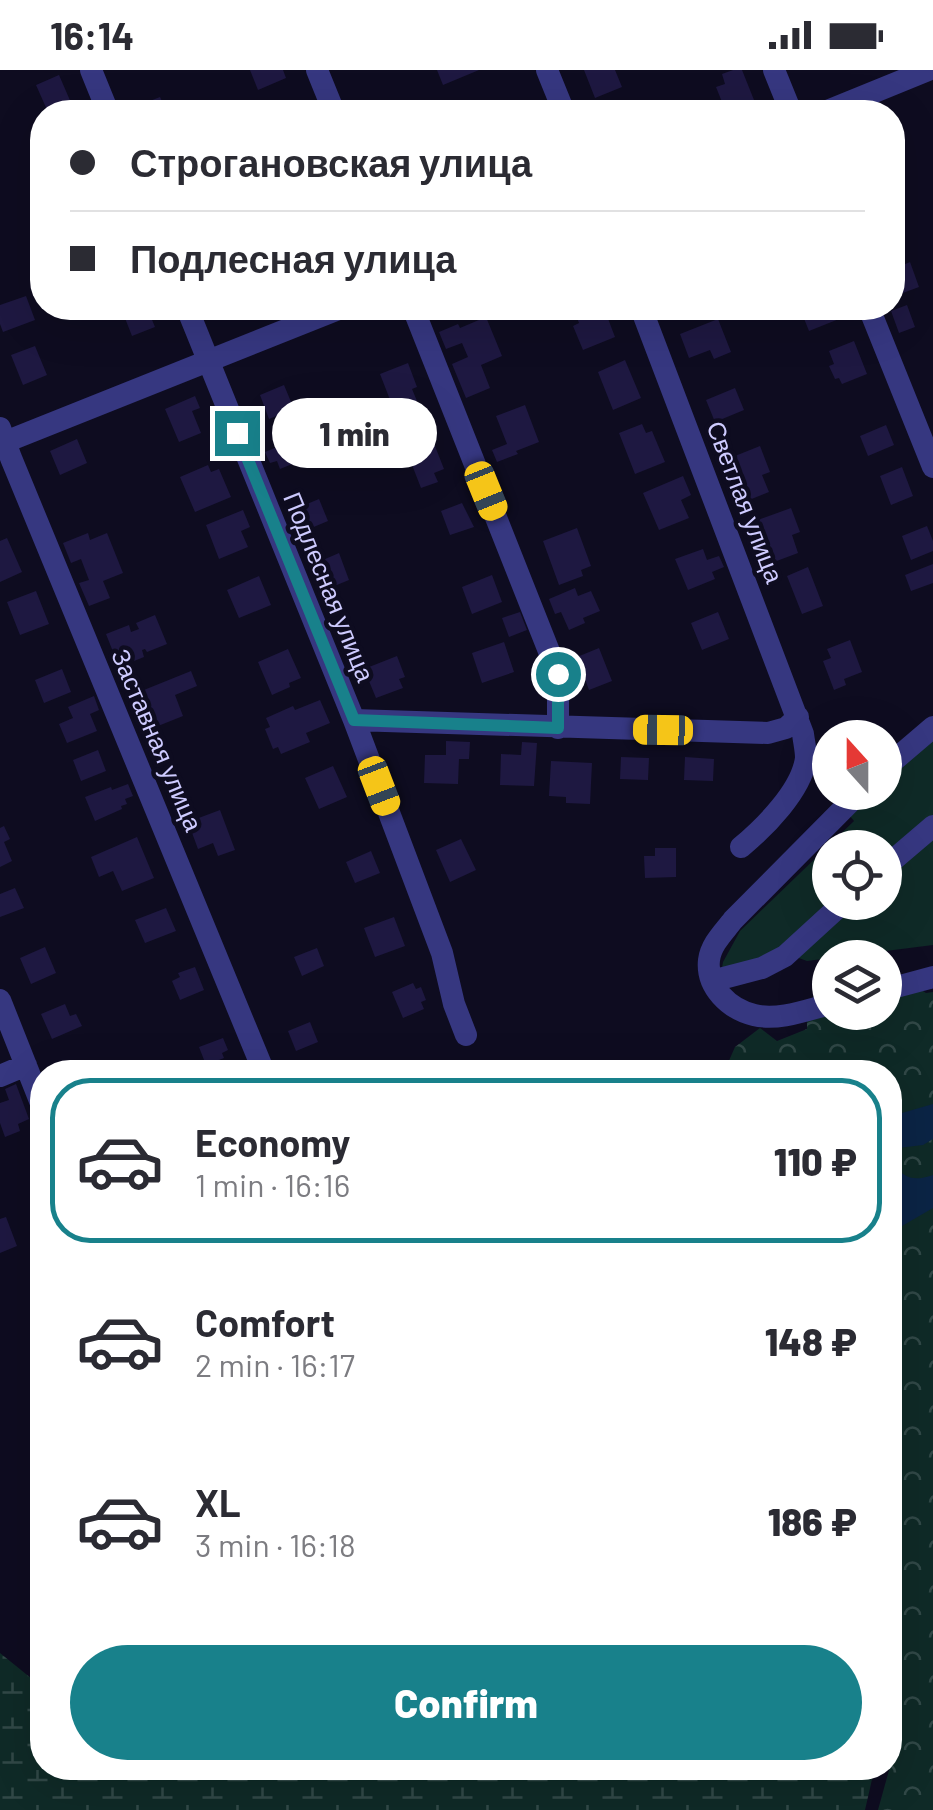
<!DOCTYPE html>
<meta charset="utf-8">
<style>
:root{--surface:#fff;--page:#f7f7f7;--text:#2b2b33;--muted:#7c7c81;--line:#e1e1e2;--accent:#18818b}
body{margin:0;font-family:Barlow,sans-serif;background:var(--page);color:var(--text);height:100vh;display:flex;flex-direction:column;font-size:38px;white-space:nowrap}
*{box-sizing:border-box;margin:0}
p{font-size:32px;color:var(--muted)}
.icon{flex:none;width:55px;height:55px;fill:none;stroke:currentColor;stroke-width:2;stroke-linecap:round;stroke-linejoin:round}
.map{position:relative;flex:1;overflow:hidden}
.sheet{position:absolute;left:30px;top:990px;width:872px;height:720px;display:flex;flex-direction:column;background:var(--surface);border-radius:40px;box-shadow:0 10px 40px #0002}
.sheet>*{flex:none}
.guide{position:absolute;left:30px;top:30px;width:875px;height:220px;border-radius:40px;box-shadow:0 10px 40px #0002;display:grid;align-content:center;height:220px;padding:0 40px;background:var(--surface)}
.needle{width:65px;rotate:339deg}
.tools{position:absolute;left:812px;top:650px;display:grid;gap:20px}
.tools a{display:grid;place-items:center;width:90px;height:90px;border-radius:50%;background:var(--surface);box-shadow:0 10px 40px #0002;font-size:50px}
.end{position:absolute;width:45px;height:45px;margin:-22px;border:12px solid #18818b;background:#fff;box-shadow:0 0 0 5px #fff}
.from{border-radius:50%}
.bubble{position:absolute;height:70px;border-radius:35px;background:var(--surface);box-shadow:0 10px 40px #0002;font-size:32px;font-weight:800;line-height:70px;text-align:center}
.car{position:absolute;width:30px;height:60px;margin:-30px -15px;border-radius:12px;box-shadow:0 0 8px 2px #0007;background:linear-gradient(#f5c518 24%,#345 0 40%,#f5c518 0 76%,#345 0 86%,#f5c518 0)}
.guide b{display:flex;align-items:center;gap:35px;height:95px;font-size:38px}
.guide b+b{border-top:2px solid var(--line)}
.guide i{width:25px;height:25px;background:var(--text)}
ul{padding:18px 0 0;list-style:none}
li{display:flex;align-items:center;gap:30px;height:165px;margin:0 20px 15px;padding:0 20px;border:5px solid transparent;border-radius:40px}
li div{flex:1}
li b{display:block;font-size:38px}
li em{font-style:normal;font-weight:800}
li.active{border-color:var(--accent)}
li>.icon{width:90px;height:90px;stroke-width:1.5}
.primary-button{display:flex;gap:20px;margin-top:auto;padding:20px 40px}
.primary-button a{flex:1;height:115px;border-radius:60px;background:var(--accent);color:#fff;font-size:40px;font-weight:800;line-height:115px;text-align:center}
.status{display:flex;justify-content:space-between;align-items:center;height:70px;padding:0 50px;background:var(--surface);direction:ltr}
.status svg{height:28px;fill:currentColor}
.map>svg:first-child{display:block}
</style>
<div class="status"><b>16:14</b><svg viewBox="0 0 49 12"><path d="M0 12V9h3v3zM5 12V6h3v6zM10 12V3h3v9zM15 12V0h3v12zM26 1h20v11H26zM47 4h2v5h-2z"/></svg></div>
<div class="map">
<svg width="933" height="1740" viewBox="0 0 933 1740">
<defs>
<pattern id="forest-crowns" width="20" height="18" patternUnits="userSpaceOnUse" patternTransform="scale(2.5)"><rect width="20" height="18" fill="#0f2a27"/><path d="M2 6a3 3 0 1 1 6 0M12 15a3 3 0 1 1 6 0" fill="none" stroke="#314847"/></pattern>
<pattern id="wetland-marsh" width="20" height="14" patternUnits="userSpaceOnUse" patternTransform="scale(2.5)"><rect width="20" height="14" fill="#0f2a27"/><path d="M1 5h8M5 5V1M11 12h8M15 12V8" fill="none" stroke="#314847"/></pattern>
</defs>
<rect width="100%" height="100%" fill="#0e0c20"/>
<!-- forest -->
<path fill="url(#forest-crowns)" d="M 917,917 L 926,923 L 933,922 L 933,1740 L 878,1740 L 891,1693 L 890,1002 L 724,1002 L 735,977 L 760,958 L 777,971 L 807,959 L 807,942 L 828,944 L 863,943 L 868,951 L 882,948 L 881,943 L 885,942 L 885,925 Z"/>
<!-- wetland -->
<path fill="url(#wetland-marsh)" d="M 0,1583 L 42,1617 L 42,1698 L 871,1698 L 873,1705 L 865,1740 L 0,1740 Z"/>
<!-- garden -->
<path fill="#0f2a27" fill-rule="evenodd" d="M 933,664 L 933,875 L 807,891 L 782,882 L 721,904 L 723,892 L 740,861 L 854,751 L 849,745 L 866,722 L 885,722 L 885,705 ZM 830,778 L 885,778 L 885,832 L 830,832 Z"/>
<!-- water -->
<path fill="#0b2445" d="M 933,1034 L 933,1069 L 923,1075 L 890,1079 L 890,1059 L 896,1056 L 895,1045 Z
M 890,1093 C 906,1108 912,1112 933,1105 L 933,1138 L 890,1163 Z"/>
<!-- building -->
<path fill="#1e1841" d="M 250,0 L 283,0 L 286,8 L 258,20 Z
M 437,0 L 479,0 L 443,15 Z
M 584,0 L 615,0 L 622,17 L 595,28 Z
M 733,0 L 742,0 L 756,35 L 735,42 L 726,42 L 716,17 L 725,14 L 722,4 Z
M 59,5 L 72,35 L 55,42 L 48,42 L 36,15 Z
M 160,27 L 167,42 L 134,42 L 132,38 Z
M 900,188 L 903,195 L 910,192 L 919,217 L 892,227 L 892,191 Z
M 26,226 L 35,250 L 3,262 L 0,254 L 0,235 Z
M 907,235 L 915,257 L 899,263 L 891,241 Z
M 121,238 L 161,238 L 162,241 L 150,245 L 155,257 L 132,266 Z
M 579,238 L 610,238 L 612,243 L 607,246 L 615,267 L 583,280 L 573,256 L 579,253 L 574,240 Z
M 809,238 L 840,238 L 844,247 L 809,261 L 803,246 L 811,243 Z
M 486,247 L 502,286 L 481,295 L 490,318 L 466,328 L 452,294 L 468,287 L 462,273 L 446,279 L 439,262 L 458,254 L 460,258 Z
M 718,249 L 731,282 L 714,289 L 710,280 L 689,288 L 680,264 Z
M 854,271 L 867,304 L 842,314 L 839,308 L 835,309 L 829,296 L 834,294 L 829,281 Z
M 35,276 L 47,305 L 23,315 L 11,285 Z
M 625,290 L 641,328 L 613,340 L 598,302 Z
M 408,293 L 417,317 L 412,319 L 417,331 L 394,340 L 380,304 Z
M 284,315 L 294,339 L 269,349 L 260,325 Z
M 735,318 L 744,340 L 715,352 L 706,330 Z
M 195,326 L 200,338 L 192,341 L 201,363 L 179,372 L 165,339 Z
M 525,335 L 539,372 L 516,381 L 518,384 L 497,392 L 492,380 L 507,374 L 496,346 Z
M 642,354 L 646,363 L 652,361 L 665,392 L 635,404 L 619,363 Z
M 886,355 L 894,375 L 868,386 L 860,366 Z
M 77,369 L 87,393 L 60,405 L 50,381 Z
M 294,370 L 302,390 L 280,399 L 277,391 L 270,393 L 265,382 Z
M 433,371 L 444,399 L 434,403 L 438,412 L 421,418 L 407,382 Z
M 760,376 L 770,402 L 762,405 L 769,422 L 739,434 L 733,420 L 742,417 L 730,388 Z
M 208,395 L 211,402 L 219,399 L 231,427 L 195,442 L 180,407 Z
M 902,397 L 913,426 L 891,435 L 880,406 Z
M 683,406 L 691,425 L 681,430 L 689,448 L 659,460 L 643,423 Z
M 319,429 L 328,451 L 304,461 L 295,439 Z
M 462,433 L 474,457 L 450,465 L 441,441 Z
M 791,438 L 800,462 L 792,465 L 798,483 L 766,495 L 759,477 L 765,474 L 761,463 L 756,464 L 752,452 Z
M 243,440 L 250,457 L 241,461 L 248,477 L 219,489 L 206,455 Z
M 927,456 L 933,471 L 933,481 L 911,490 L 902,466 Z
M 577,458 L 591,496 L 581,500 L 583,506 L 559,515 L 543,471 Z
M 88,463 L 90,470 L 107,463 L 123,503 L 103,511 L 110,528 L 89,536 L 79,513 L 89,510 L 81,489 L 71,493 L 63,473 Z
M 7,468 L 22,502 L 0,512 L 0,471 Z
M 703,479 L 707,490 L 719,486 L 724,497 L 712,502 L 715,509 L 688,520 L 675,489 Z
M 339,483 L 349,510 L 327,519 L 316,493 Z
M 933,494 L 933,513 L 911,521 L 905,505 Z
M 808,497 L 823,536 L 802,544 L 787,506 Z
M 492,505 L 502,532 L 472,544 L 462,517 Z
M 259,506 L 271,535 L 239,548 L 227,520 Z
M 575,518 L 578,526 L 591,521 L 600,541 L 583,548 L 585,553 L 569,560 L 561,542 L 555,544 L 549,529 Z
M 36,521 L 49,554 L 20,565 L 7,532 Z
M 520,542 L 527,560 L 509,567 L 502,548 Z
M 718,542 L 729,569 L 702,580 L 691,553 Z
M 155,545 L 167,574 L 147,582 L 145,579 L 142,580 L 144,587 L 119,597 L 106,564 L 129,555 L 131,562 L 139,559 L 136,553 Z
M 850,570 L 862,602 L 844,609 L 846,615 L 834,620 L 823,591 L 831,588 L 827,579 Z
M 504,572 L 514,602 L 482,613 L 472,583 Z
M 599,578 L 612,611 L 589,620 L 577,587 Z
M 288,579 L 301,608 L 289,613 L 290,617 L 272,625 L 258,592 Z
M 397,586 L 405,607 L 399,609 L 403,618 L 376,628 L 364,599 Z
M 62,599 L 71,622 L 44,633 L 35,610 Z
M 191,601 L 197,616 L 175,625 L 183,646 L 153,658 L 144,637 L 135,641 L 129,626 Z
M 94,626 L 99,640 L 90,644 L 97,661 L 67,673 L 59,654 L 73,648 L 68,637 Z
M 320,630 L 330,653 L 306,663 L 310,672 L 281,684 L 278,677 L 273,679 L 265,659 L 270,657 L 266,648 L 293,636 L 295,640 Z
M 446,671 L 470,672 L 469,689 L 459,689 L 458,714 L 424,713 L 425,685 L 446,685 Z
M 522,672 L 537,673 L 534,716 L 500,715 L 501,684 L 521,685 Z
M 98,680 L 106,701 L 81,711 L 73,690 Z
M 621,687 L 649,688 L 648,710 L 620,709 Z
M 685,687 L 714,689 L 713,711 L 684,710 Z
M 551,691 L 592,693 L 590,734 L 566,733 L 566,727 L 549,726 Z
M 333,696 L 347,727 L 319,739 L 305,708 Z
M 128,714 L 133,726 L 125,729 L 127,734 L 121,736 L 122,739 L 95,751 L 85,727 L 111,717 L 112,720 Z
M 220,740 L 235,780 L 218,786 L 213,773 L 198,779 L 188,752 Z
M 4,756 L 10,769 L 4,772 L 12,791 L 0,797 L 0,758 Z
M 137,767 L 154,808 L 122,821 L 113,801 L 99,807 L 91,787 Z
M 461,769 L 476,800 L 450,812 L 436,780 Z
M 655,778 L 676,778 L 676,807 L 645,808 L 644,786 L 655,786 Z
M 371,781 L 380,803 L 355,813 L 346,792 Z
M 15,818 L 24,838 L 0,847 L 0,824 Z
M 166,838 L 176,861 L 145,873 L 135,850 Z
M 394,847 L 405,876 L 375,887 L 364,858 Z
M 45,877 L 56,903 L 31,914 L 20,888 Z
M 317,878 L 324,896 L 302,906 L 294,887 Z
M 195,897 L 204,920 L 180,930 L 172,911 L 180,907 L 178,903 Z
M 413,913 L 416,919 L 421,917 L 426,930 L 421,932 L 424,939 L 403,948 L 392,922 Z
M 65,934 L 70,946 L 76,944 L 82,956 L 52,969 L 41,944 Z
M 310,952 L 318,972 L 296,981 L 288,961 Z
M 223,968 L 228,980 L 222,983 L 224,988 L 206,995 L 199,977 Z
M 16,1014 L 29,1049 L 18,1054 L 20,1061 L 5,1067 L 0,1053 L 0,1033 L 9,1030 L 5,1019 Z
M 6,1147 L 17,1176 L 0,1183 L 0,1149 Z"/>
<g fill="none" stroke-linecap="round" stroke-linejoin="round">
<!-- minor -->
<path stroke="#363780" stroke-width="22" d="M 91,0 L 108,42
M 317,0 L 334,42
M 547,0 L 564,42
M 774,0 L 791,42
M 825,42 L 928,0
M 187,238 L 354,650 L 442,883 L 454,934 L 466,965
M 413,238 L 558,604 L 558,658
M 641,238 L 803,664 C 804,672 806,680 806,688 C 802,720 765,757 741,777
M 869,238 L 933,397
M 0,358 L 11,388 L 264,1002
M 0,374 L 341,238
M 354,650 L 768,663 L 786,658 L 798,647
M 885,698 L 933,657
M 885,797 L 933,756
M 712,911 L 762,898 L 785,886 L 844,832
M 885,920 L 933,907
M 0,930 L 42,1036
M 830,934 C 807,940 778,951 754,945 C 729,939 706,917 709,890 C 711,874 724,862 733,850 L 860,722
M 0,1006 L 26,995"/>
</g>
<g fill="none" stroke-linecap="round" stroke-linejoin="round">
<!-- route -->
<path stroke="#18818b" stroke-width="12" d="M 237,363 L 354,650 L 558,658 L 558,604"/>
</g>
<g text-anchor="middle" stroke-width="9" stroke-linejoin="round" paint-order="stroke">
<!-- street labels -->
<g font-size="25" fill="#cecbff" stroke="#0e0c20">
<text transform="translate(745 432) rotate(69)" y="9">Светлая улица</text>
<text transform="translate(329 517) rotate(68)" y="9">Подлесная улица</text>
<text transform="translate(157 670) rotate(67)" y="9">Заставная улица</text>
</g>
</g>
</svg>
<div class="tools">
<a><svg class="needle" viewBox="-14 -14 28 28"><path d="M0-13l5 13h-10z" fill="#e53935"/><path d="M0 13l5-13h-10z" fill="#7c7c81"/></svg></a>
<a><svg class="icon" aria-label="locate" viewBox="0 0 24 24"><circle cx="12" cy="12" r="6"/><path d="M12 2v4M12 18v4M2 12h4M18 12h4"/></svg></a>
<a><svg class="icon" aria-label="layers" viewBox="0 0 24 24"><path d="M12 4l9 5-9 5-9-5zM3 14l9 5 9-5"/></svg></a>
</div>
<i class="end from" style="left:558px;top:604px"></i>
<i class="end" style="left:237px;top:363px"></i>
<div class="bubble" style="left:272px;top:328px;width:165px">1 min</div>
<i class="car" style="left:486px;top:421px;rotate:158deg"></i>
<i class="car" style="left:663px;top:660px;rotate:271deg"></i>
<i class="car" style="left:379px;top:716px;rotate:159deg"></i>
<div class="guide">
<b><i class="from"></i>Строгановская улица</b>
<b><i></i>Подлесная улица</b>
</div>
<section class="sheet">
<ul>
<li class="active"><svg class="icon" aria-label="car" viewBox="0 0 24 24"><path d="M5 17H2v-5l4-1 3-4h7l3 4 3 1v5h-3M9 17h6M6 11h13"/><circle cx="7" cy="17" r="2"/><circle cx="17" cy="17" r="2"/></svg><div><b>Economy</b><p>1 min · 16:16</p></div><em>110 ₽</em></li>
<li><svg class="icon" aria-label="car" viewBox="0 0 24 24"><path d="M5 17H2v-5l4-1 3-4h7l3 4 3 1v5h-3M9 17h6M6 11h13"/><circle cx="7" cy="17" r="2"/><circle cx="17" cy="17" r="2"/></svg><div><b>Comfort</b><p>2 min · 16:17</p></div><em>148 ₽</em></li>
<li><svg class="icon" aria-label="car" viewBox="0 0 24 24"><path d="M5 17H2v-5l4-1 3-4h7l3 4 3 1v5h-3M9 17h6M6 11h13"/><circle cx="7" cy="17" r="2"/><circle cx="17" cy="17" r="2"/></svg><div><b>XL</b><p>3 min · 16:18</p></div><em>186 ₽</em></li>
</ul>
<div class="primary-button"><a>Confirm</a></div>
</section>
</div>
